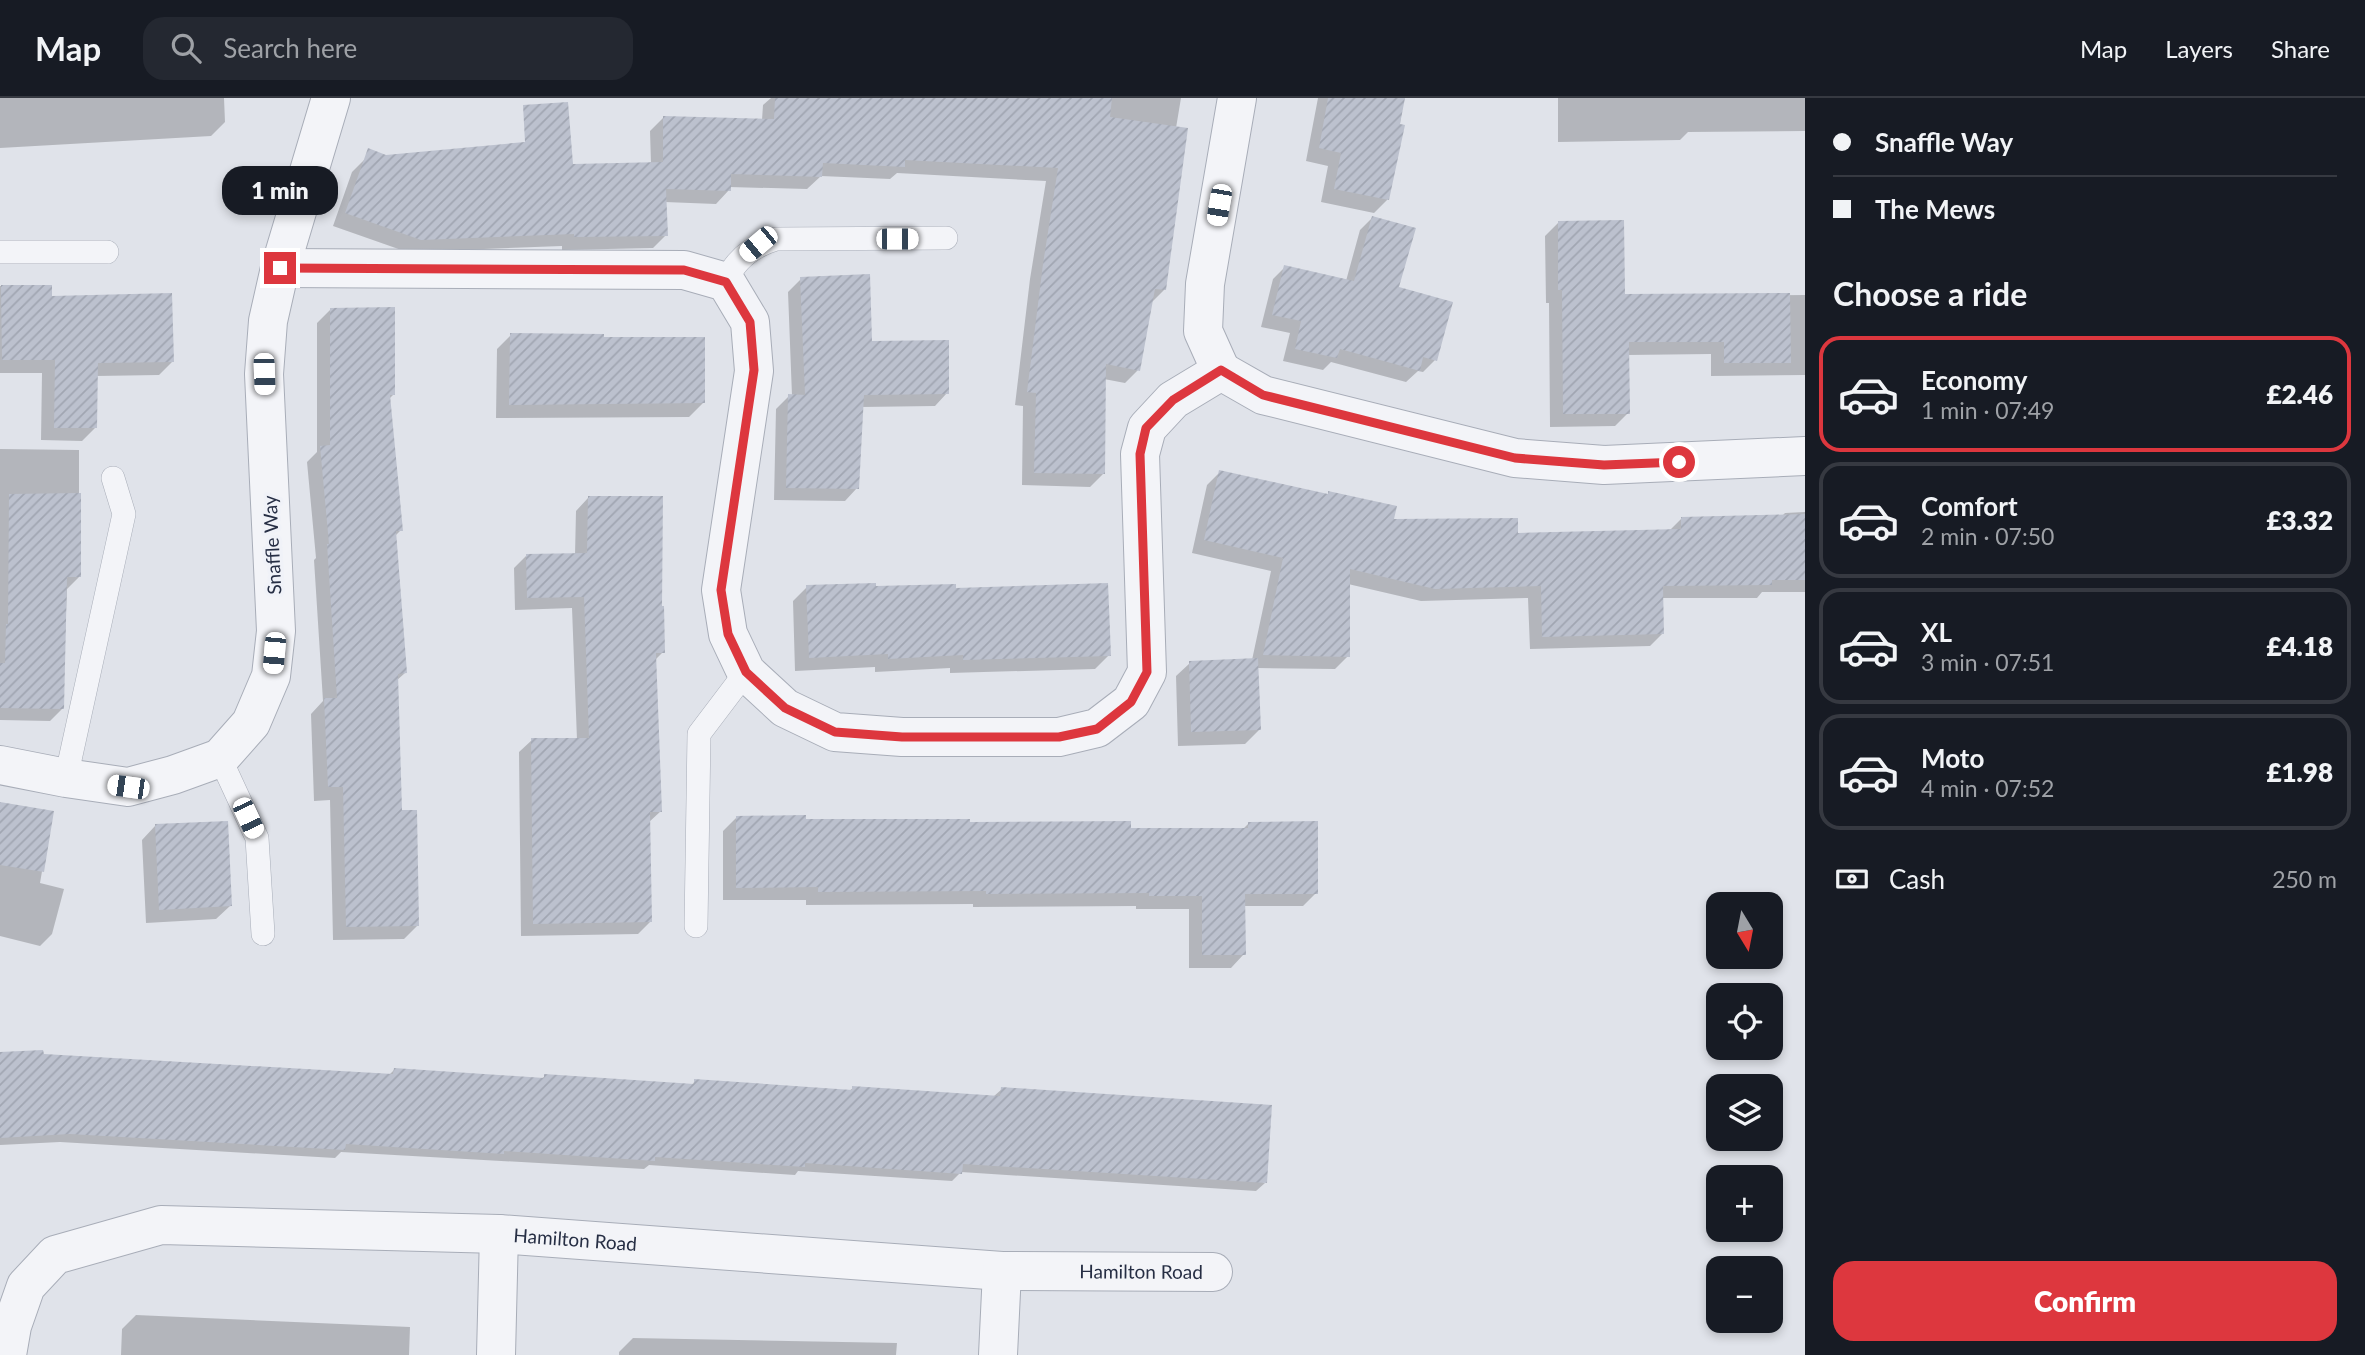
<!DOCTYPE html>
<meta charset="utf-8">
<style>
:root{--surface:#171b24;--page:#242831;--text:#f1f3f6;--muted:#9ea1a6;--line:#363941;--accent:#dd373e}
body{margin:0;font-family:Lato,sans-serif;background:var(--page);color:var(--text);height:100vh;display:flex;flex-direction:column;font-size:26px;white-space:nowrap}
*{box-sizing:border-box;margin:0}
p{font-size:23px;color:var(--muted)}
.icon{flex:none;width:38px;height:38px;fill:none;stroke:currentColor;stroke-width:2;stroke-linecap:round;stroke-linejoin:round}
.map{position:relative;flex:1;overflow:hidden}
.panel{display:flex;flex-direction:column;background:var(--surface);width:560px}
.panel>*{flex:none}
.banner{display:grid;align-content:center;height:154px;padding:0 28px;background:var(--surface)}
.needle{width:46px;rotate:170deg}
.fabs{position:absolute;left:1706px;top:794px;display:grid;gap:14px}
.fabs a{display:grid;place-items:center;width:77px;height:77px;border-radius:14px;background:var(--surface);box-shadow:0 4px 10px #0003;font-size:35px}
.end{position:absolute;width:32px;height:32px;margin:-16px;border:9px solid #dd373e;background:#fff;box-shadow:0 0 0 4px #fff}
.from{border-radius:50%}
.bubble{position:absolute;height:49px;border-radius:21px;background:var(--surface);box-shadow:0 4px 10px #0003;font-size:23px;font-weight:800;line-height:49px;text-align:center}
.car{position:absolute;width:21px;height:42px;margin:-21px -10px;border-radius:9px;box-shadow:0 0 5px 2px #0007;background:linear-gradient(#fff 24%,#345 0 40%,#fff 0 76%,#345 0 86%,#fff 0)}
.banner b{display:flex;align-items:center;gap:24px;height:66px;font-size:26px}
.banner b+b{border-top:2px solid var(--line)}
.banner i{width:18px;height:18px;background:var(--text)}
ul{padding:0;list-style:none}
li{display:flex;align-items:center;gap:21px;height:116px;margin:0 14px 10px;padding:0 14px;border:4px solid var(--line);border-radius:21px}
li div{flex:1}
li b{display:block;font-size:26px}
li em{font-style:normal;font-weight:800}
li.selected{border-color:var(--accent)}
li>.icon{width:63px;height:63px;stroke-width:1.5}
h2{padding:0 28px;font-size:32px;line-height:84px}
.pay{display:flex;align-items:center;gap:18px;height:77px;padding:0 28px;font-size:26px}
.pay p{margin-inline-start:auto}
.primary-button{display:flex;gap:14px;margin-top:auto;padding:14px 28px}
.primary-button a{flex:1;height:80px;border-radius:21px;background:var(--accent);color:#fff;font-size:28px;font-weight:800;line-height:80px;text-align:center}
header{display:flex;align-items:center;gap:42px;box-sizing:border-box;height:98px;padding:0 35px;background:var(--surface);border-bottom:2px solid var(--line)}
header strong{font-size:33px}
nav{display:flex;gap:38px;margin-inline-start:auto;font-size:24px}
.search{width:490px;height:63px;background:var(--page);display:flex;align-items:center;gap:18px;box-sizing:border-box;padding:0 24px;border-radius:21px;color:var(--muted);font-size:26px}
main{display:flex;flex:1;min-height:0}
.map>svg:first-child{display:block}
</style>
<header>
<strong>Map</strong>
<div class="search"><svg class="icon" aria-label="search" viewBox="0 0 24 24"><circle cx="10" cy="10" r="6"/><path d="M15 15l6 6"/></svg>Search here</div>
<nav><a>Map</a><a>Layers</a><a>Share</a></nav>
</header>
<main>
<div class="map">
<svg width="1805" height="1257" viewBox="0 0 1805 1257">
<defs>
<pattern id="building-hatch" width="6" height="6" patternUnits="userSpaceOnUse" patternTransform="scale(1.75)"><rect width="6" height="6" fill="#bcc1ce"/><path d="M-1 1l2-2M0 6l6-6M5 7l2-2" fill="none" stroke="#a1a6b2"/></pattern>
</defs>
<rect width="100%" height="100%" fill="#e0e3ea"/>
<!-- shadow -->
<path fill="#0003" d="M 0,0 L 224,0 L 225,24 L 211,38 L 0,50 Z
M 771,0 L 1181,0 L 1176,30 L 1164,192 L 1151,205 L 1138,272 L 1125,285 L 1104,281 L 1103,376 L 1090,389 L 1022,387 L 1023,308 L 1015,307 L 1030,181 L 1046,83 L 897,75 L 890,81 L 821,78 L 807,91 L 729,89 L 729,92 L 716,106 L 665,104 L 666,137 L 653,150 L 562,152 L 562,148 L 407,154 L 333,128 L 352,74 L 365,61 L 571,67 L 651,66 L 650,33 L 663,20 L 762,22 L 763,7 Z
M 1318,0 L 1404,0 L 1388,101 L 1374,115 L 1321,104 L 1328,68 L 1306,63 Z
M 1558,0 L 1805,0 L 1805,33 L 1688,34 L 1680,42 L 1558,44 Z
M 1372,120 L 1397,190 L 1435,262 L 1423,274 L 1418,273 L 1406,284 L 1331,264 L 1323,272 L 1283,263 L 1290,235 L 1261,229 L 1273,181 L 1285,169 L 1346,183 L 1360,132 Z
M 1558,125 L 1623,198 L 1805,197 L 1805,277 L 1711,278 L 1711,256 L 1627,257 L 1628,315 L 1615,328 L 1550,329 L 1549,205 L 1546,205 L 1545,138 Z
M 801,181 L 870,245 L 947,295 L 935,308 L 861,309 L 857,390 L 845,403 L 774,402 L 776,311 L 789,298 L 792,298 L 788,194 Z
M 0,188 L 50,188 L 50,199 L 172,264 L 159,277 L 96,278 L 95,330 L 82,343 L 41,342 L 42,275 L 0,275 Z
M 331,211 L 393,297 L 389,301 L 401,432 L 395,438 L 405,575 L 396,583 L 401,714 L 418,827 L 404,841 L 333,842 L 330,702 L 314,703 L 311,616 L 323,603 L 314,462 L 316,460 L 307,364 L 317,354 L 317,225 Z
M 511,237 L 602,241 L 703,305 L 689,319 L 496,320 L 497,251 Z
M 0,351 L 79,352 L 79,479 L 67,491 L 62,611 L 50,623 L 0,622 Z
M 1220,374 L 1326,398 L 1329,395 L 1392,422 L 1517,437 L 1669,433 L 1681,421 L 1781,419 L 1785,415 L 1805,414 L 1805,494 L 1762,494 L 1757,500 L 1662,500 L 1663,535 L 1650,548 L 1530,551 L 1528,500 L 1421,503 L 1348,486 L 1348,558 L 1335,571 L 1257,570 L 1259,632 L 1245,646 L 1178,648 L 1176,578 L 1190,565 L 1252,562 L 1271,473 L 1192,455 L 1207,387 Z
M 588,400 L 660,510 L 663,554 L 654,563 L 661,713 L 648,725 L 651,823 L 638,836 L 521,838 L 519,654 L 532,642 L 577,642 L 572,510 L 515,512 L 514,470 L 526,458 L 575,457 L 576,413 Z
M 807,489 L 955,492 L 1109,557 L 1095,571 L 950,575 L 950,570 L 875,574 L 875,569 L 795,573 L 793,503 Z
M 0,706 L 52,715 L 40,785 L 64,791 L 52,836 L 40,848 L 0,838 Z
M 737,719 L 1129,732 L 1243,731 L 1249,725 L 1316,795 L 1303,808 L 1244,808 L 1244,856 L 1231,870 L 1189,870 L 1189,811 L 1136,811 L 1136,808 L 973,809 L 973,806 L 806,807 L 806,802 L 723,802 L 723,733 Z
M 155,728 L 230,808 L 216,821 L 146,825 L 142,742 Z
M 0,956 L 388,978 L 394,972 L 541,981 L 545,978 L 691,988 L 695,983 L 849,993 L 853,990 L 993,999 L 1002,991 L 1265,1085 L 1256,1093 L 961,1074 L 952,1083 L 798,1073 L 795,1077 L 649,1067 L 644,1071 L 341,1054 L 335,1060 L 60,1044 L 0,1047 Z
M 136,1217 L 410,1229 L 409,1257 L 121,1257 L 122,1231 Z
M 633,1240 L 897,1245 L 896,1257 L 619,1257 L 619,1254 Z"/>
<!-- building -->
<path fill="url(#building-hatch)" d="M 775,0 L 1112,0 L 1110,19 L 1188,30 L 1166,192 L 1155,191 L 1140,273 L 1106,266 L 1105,376 L 1034,375 L 1036,295 L 1027,294 L 1043,166 L 1058,70 L 905,62 L 905,69 L 823,65 L 822,79 L 731,76 L 731,93 L 666,91 L 668,138 L 574,139 L 574,136 L 421,142 L 345,115 L 368,50 L 386,57 L 525,44 L 523,7 L 568,4 L 573,66 L 663,64 L 663,18 L 774,21 Z
M 1328,0 L 1405,0 L 1400,26 L 1405,27 L 1389,102 L 1334,91 L 1341,55 L 1319,50 Z
M 1372,118 L 1416,130 L 1399,189 L 1453,204 L 1437,263 L 1423,259 L 1420,273 L 1340,251 L 1337,260 L 1295,251 L 1301,223 L 1272,217 L 1284,167 L 1354,183 Z
M 1624,122 L 1625,196 L 1790,195 L 1791,265 L 1724,265 L 1724,244 L 1629,244 L 1630,316 L 1563,316 L 1562,192 L 1558,192 L 1558,123 Z
M 870,176 L 872,243 L 949,242 L 949,296 L 864,297 L 859,391 L 786,390 L 788,296 L 805,297 L 800,179 Z
M 1,187 L 52,187 L 52,198 L 172,195 L 174,264 L 98,265 L 97,330 L 54,330 L 55,262 L 2,262 Z
M 395,209 L 395,297 L 390,297 L 403,433 L 396,433 L 407,575 L 398,576 L 402,712 L 417,712 L 419,828 L 346,829 L 343,689 L 328,689 L 324,600 L 337,600 L 327,446 L 329,446 L 320,348 L 330,347 L 330,210 Z
M 510,235 L 604,236 L 604,239 L 705,239 L 705,305 L 509,307 Z
M 1219,372 L 1328,396 L 1328,393 L 1397,408 L 1394,421 L 1518,420 L 1518,435 L 1681,431 L 1681,419 L 1805,416 L 1805,482 L 1772,482 L 1772,487 L 1663,488 L 1664,536 L 1542,539 L 1541,488 L 1435,491 L 1350,471 L 1350,559 L 1263,557 L 1283,460 L 1204,442 Z
M 81,395 L 81,479 L 67,479 L 64,611 L 0,610 L 0,565 L 5,565 L 6,526 L 8,526 L 9,396 Z
M 588,398 L 663,398 L 662,508 L 664,508 L 665,555 L 656,555 L 662,714 L 650,714 L 652,824 L 533,826 L 531,640 L 589,640 L 584,499 L 527,500 L 526,456 L 587,455 Z
M 876,485 L 876,488 L 956,486 L 956,490 L 1108,485 L 1111,558 L 963,562 L 963,557 L 888,561 L 888,556 L 809,560 L 806,487 Z
M 1258,560 L 1261,632 L 1191,634 L 1189,563 Z
M 0,704 L 54,713 L 44,774 L 0,767 Z
M 806,717 L 806,721 L 970,721 L 970,724 L 1131,723 L 1131,730 L 1248,730 L 1248,724 L 1318,723 L 1318,796 L 1245,796 L 1246,857 L 1202,857 L 1202,798 L 1149,798 L 1149,795 L 986,796 L 986,793 L 818,794 L 818,789 L 736,790 L 736,718 Z
M 228,723 L 232,808 L 159,812 L 155,726 Z
M 43,952 L 44,956 L 393,976 L 394,970 L 544,980 L 544,976 L 694,986 L 694,981 L 852,992 L 852,988 L 1000,998 L 1001,989 L 1272,1007 L 1267,1085 L 963,1066 L 962,1076 L 805,1065 L 805,1069 L 655,1059 L 655,1063 L 504,1053 L 504,1056 L 346,1046 L 345,1052 L 70,1036 L 0,1040 L 0,954 Z"/>
<g fill="none" stroke-linecap="round" stroke-linejoin="round">
<!-- lane casing -->
<g stroke="#a8adb8" stroke-width="24">
<path id="lane" d="M 0,154 L 107,154
M 726,184 C 735,161 753,148 776,141 L 946,140
M 220,660 L 257,740 L 263,836
M 66,680 L 124,416 L 113,380
M 696,828 L 699,636 L 746,574"/>
</g>
<!-- street casing -->
<g stroke="#a8adb8" stroke-width="40">
<g id="street">
<path d="M 280,170 L 684,172 L 726,184 L 750,224 L 754,273 L 721,492 L 728,536 L 746,574 L 785,610 L 835,634 L 902,639 L 1059,639 L 1097,630 L 1131,604 L 1147,574 L 1140,356 L 1147,330 L 1173,302 L 1221,273 L 1203,233 L 1205,186 L 1237,0"/>
<path d="M 1221,273 L 1263,297 L 1515,360 L 1604,367 L 1805,358"/>
<path d="M 0,667 L 66,680 L 128,689 L 173,677 L 220,660 L 251,625 L 271,578 L 276,533 L 264,276 L 268,223 L 280,170 L 331,0"/>
<path id="s1" d="M 7,1257 L 12,1228 L 26,1188 L 55,1157 L 161,1127 L 499,1136 L 1002,1173 L 1213,1174"/>
<path d="M 496,1257 L 499,1136"/>
<path d="M 998,1257 L 1002,1173"/>
</g>
</g>
<!-- lane -->
<use href="#lane" stroke="#f3f4f8" stroke-width="23"/>
<!-- street -->
<use href="#street" stroke="#f3f4f8" stroke-width="38"/>
</g>
<g fill="none" stroke-linecap="round" stroke-linejoin="round">
<!-- route -->
<path stroke="#dd373e" stroke-width="9" d="M 280,170 L 684,172 L 726,184 L 750,224 L 754,272 L 721,492 L 728,536 L 746,574 L 785,610 L 835,634 L 902,639 L 1059,639 L 1097,631 L 1131,604 L 1147,574 L 1140,356 L 1146,330 L 1173,302 L 1221,272 L 1263,297 L 1515,360 L 1604,367 L 1679,364"/>
</g>
<g text-anchor="middle" stroke-width="7" stroke-linejoin="round" paint-order="stroke">
<!-- street labels -->
<g font-size="19" fill="#262e44" stroke="#f0f2f8">
<text transform="translate(272 447) rotate(-93)" y="7">Snaffle Way</text>
<text dy="7" stroke="none"><textPath href="#s1" startOffset="639">Hamilton Road</textPath></text>
<text dy="7" stroke="none"><textPath href="#s1" startOffset="1206">Hamilton Road</textPath></text>
</g>
</g>
</svg>
<div class="fabs">
<a><svg class="needle" viewBox="-14 -14 28 28"><path d="M0-13l5 13h-10z" fill="#e53935"/><path d="M0 13l5-13h-10z" fill="#9ea1a6"/></svg></a>
<a><svg class="icon" aria-label="locate" viewBox="0 0 24 24"><circle cx="12" cy="12" r="6"/><path d="M12 2v4M12 18v4M2 12h4M18 12h4"/></svg></a>
<a><svg class="icon" aria-label="layers" viewBox="0 0 24 24"><path d="M12 4l9 5-9 5-9-5zM3 14l9 5 9-5"/></svg></a>
<a>+</a>
<a>−</a>
</div>
<i class="end from" style="left:1679px;top:364px"></i>
<i class="end" style="left:280px;top:170px"></i>
<div class="bubble" style="left:222px;top:68px;width:116px">1 min</div>
<i class="car" style="left:1219px;top:107px;rotate:190deg"></i>
<i class="car" style="left:897px;top:141px;rotate:90deg"></i>
<i class="car" style="left:758px;top:146px;rotate:230deg"></i>
<i class="car" style="left:264px;top:276px;rotate:178deg"></i>
<i class="car" style="left:274px;top:555px;rotate:185deg"></i>
<i class="car" style="left:128px;top:689px;rotate:278deg"></i>
<i class="car" style="left:248px;top:720px;rotate:155deg"></i>
</div>
<section class="panel">
<div class="banner">
<b><i class="from"></i>Snaffle Way</b>
<b><i></i>The Mews</b>
</div>
<h2>Choose a ride</h2>
<ul>
<li class="selected"><svg class="icon" aria-label="car" viewBox="0 0 24 24"><path d="M5 17H2v-5l4-1 3-4h7l3 4 3 1v5h-3M9 17h6M6 11h13"/><circle cx="7" cy="17" r="2"/><circle cx="17" cy="17" r="2"/></svg><div><b>Economy</b><p>1 min · 07:49</p></div><em>£2.46</em></li>
<li><svg class="icon" aria-label="car" viewBox="0 0 24 24"><path d="M5 17H2v-5l4-1 3-4h7l3 4 3 1v5h-3M9 17h6M6 11h13"/><circle cx="7" cy="17" r="2"/><circle cx="17" cy="17" r="2"/></svg><div><b>Comfort</b><p>2 min · 07:50</p></div><em>£3.32</em></li>
<li><svg class="icon" aria-label="car" viewBox="0 0 24 24"><path d="M5 17H2v-5l4-1 3-4h7l3 4 3 1v5h-3M9 17h6M6 11h13"/><circle cx="7" cy="17" r="2"/><circle cx="17" cy="17" r="2"/></svg><div><b>XL</b><p>3 min · 07:51</p></div><em>£4.18</em></li>
<li><svg class="icon" aria-label="car" viewBox="0 0 24 24"><path d="M5 17H2v-5l4-1 3-4h7l3 4 3 1v5h-3M9 17h6M6 11h13"/><circle cx="7" cy="17" r="2"/><circle cx="17" cy="17" r="2"/></svg><div><b>Moto</b><p>4 min · 07:52</p></div><em>£1.98</em></li>
</ul>
<div class="pay"><svg class="icon" aria-label="cash" viewBox="0 0 24 24"><path d="M3 7h18v10H3z"/><circle cx="12" cy="12" r="2"/></svg>Cash<p>250 m</p></div>
<div class="primary-button"><a>Confirm</a></div>
</section>
</main>
